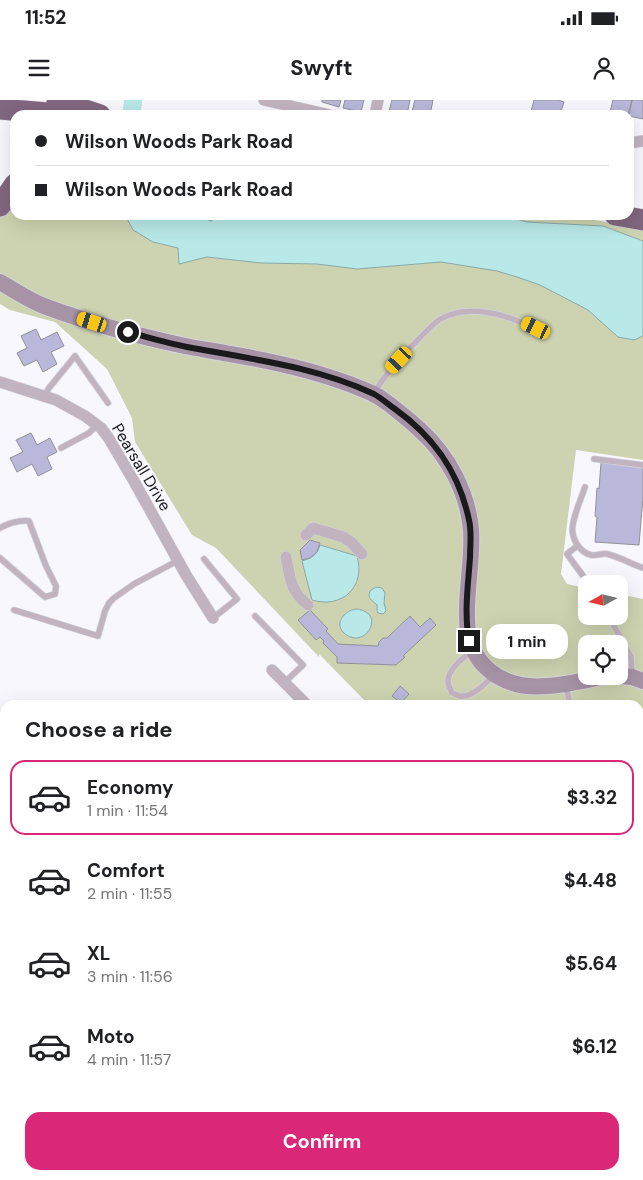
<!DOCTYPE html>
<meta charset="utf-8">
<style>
:root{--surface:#fff;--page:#f6f6f6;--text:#202124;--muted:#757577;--line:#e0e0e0;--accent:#db2777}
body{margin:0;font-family:"DM Sans",sans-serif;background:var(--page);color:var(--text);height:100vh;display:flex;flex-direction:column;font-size:19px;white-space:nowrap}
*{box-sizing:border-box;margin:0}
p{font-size:16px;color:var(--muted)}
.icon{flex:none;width:28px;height:28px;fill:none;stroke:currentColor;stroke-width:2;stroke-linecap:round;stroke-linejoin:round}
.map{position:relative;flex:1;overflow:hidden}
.drawer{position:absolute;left:0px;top:600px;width:644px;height:480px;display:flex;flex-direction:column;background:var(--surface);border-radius:15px 15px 0 0;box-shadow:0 5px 20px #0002}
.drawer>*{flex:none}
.guide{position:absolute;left:10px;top:10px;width:624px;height:110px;border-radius:15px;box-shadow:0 5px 20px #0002;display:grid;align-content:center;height:110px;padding:0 25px;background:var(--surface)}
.needle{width:32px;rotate:262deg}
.fabs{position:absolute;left:578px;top:475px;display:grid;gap:10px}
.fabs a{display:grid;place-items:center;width:50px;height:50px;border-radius:10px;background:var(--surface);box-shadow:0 5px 20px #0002;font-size:25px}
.end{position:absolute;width:22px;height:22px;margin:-11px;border:6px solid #1a1a1c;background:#fff;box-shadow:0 0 0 2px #fff}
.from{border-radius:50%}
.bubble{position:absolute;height:35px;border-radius:15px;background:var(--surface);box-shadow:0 5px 20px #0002;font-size:16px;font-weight:700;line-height:35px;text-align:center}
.car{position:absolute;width:15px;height:30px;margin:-15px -8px;border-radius:6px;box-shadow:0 0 4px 1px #0007;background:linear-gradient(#f5c518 24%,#345 0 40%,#f5c518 0 76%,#345 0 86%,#f5c518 0)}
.guide b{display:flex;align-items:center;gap:18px;height:48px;font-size:19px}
.guide b+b{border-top:1px solid var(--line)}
.guide i{width:12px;height:12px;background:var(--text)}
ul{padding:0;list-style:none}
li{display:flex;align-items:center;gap:15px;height:75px;margin:0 10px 8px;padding:0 15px;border:2px solid transparent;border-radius:15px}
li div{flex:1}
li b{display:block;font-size:19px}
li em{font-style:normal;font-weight:700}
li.selected{border-color:var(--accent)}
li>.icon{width:45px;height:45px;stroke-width:1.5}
h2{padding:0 25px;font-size:22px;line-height:60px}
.button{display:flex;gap:10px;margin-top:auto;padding:10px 25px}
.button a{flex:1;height:58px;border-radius:15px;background:var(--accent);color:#fff;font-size:20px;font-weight:700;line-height:58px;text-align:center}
.status{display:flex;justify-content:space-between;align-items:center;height:35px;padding:0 25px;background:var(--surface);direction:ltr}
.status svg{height:14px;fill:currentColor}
header{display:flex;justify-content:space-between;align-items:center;height:65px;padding:0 25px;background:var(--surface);font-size:22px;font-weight:700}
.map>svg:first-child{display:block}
</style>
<div class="status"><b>11:52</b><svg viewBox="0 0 49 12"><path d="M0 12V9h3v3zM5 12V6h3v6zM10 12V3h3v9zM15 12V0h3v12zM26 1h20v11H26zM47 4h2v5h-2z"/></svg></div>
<header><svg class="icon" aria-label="menu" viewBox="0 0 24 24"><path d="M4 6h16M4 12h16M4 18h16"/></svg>Swyft<svg class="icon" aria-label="person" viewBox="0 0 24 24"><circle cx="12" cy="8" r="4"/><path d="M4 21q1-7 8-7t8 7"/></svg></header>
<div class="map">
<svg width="643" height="1080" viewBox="0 0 643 1080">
<rect width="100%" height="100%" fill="#f8f7fe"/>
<!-- green -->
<path fill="#cdd3b0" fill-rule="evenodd" d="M 15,93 L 15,115 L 569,115 L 643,129 L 643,360 L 576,350 L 561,474 L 567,484 L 586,488 L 586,516 L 619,516 L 619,494 L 643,499 L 643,705 L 642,775 L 643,888 L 639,883 L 639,605 L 369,605 L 319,554 L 319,557 L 216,448 L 192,435 L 135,342 L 132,318 L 107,269 L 55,222 L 10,210 L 0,204 L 0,115 ZM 586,544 L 619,544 L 619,576 L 586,576 Z"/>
<!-- water -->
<path fill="#b8e8e7" stroke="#89aaaa" d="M 120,115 L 195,115 L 211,121 L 221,115 L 502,115 L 527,122 L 603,126 L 643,141 L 643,236 L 634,240 L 618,237 L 588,210 L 540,185 L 517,177 L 497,171 L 441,162 L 357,169 L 317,164 L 261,163 L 207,157 L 179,164 L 178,148 L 153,142 L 133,130 L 126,117 Z
M 320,445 L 357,456 C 366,487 342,509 312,500 L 302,461 C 312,458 317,455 320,445 Z
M 376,487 L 382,488 L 385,493 L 384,503 L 386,511 L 383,514 L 378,513 L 377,511 L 377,505 C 372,500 367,499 370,491 Z
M 356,509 C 387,512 366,550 345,534 C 333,524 344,511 356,509 Z"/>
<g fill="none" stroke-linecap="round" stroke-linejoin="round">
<!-- river -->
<path stroke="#b8e8e7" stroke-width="18" d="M 131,15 L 133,3 L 133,0"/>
</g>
<!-- building -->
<path fill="#b9b7da" stroke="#919197" d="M 322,0 L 341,0 L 339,7 L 322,2 Z
M 345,0 L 364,0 L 361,12 L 343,8 Z
M 392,0 L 410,0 L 407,15 L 388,15 Z
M 415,0 L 433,0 L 430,15 L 411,15 Z
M 534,0 L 558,0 L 564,2 L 560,15 L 530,15 Z
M 613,0 L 632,0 L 628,15 L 623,15 L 610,12 Z
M 632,0 L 643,0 L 643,19 L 629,16 Z
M 36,229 L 41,240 L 57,232 L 64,246 L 51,252 L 57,264 L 43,272 L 37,260 L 24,266 L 17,253 L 27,248 L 21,236 Z
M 31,333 L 37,345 L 50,338 L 57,352 L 47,357 L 52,369 L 38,376 L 32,364 L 17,372 L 10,358 L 23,352 L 16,340 Z
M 601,363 L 643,366 L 643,397 L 639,445 L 595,442 L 597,417 L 595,416 L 597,388 L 599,389 Z
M 310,440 L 320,443 L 317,452 L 310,458 L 302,460 L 300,450 Z
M 310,510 L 328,529 L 326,531 L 338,544 L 378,546 L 379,542 L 383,538 L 387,538 L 410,516 L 420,527 L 430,518 L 436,525 L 403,556 L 405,557 L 396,565 L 337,563 L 337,557 L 323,543 L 324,541 L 320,537 L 316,540 L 298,520 Z
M 400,586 L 409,594 L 401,603 L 392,596 Z"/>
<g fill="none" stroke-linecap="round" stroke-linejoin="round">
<!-- lane casing -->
<g stroke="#d4d4da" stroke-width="7">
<path id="lane" d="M 375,292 C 384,276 396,263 409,249 C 417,241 430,226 439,220 C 468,202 508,215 536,229
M 44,296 L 49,288 L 75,256 L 108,303
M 61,348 L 89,333 L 97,325
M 594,359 L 643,365
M 585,387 C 581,399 575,412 573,424 C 570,437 579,452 591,455 C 596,456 602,453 607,454 C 620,457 631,464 643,468
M 0,428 C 9,423 19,420 29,421 L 46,466 L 56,486 L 55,494 L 45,497 L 0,458
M 577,446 L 567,454 L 589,484
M 204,459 L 237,499 L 213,518
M 14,510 L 98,536 L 105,511 L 109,503 L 114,498 L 134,484 L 179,460
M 255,516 L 303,565 L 285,582
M 608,516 L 620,536 L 631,557 L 632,575
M 473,550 C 464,557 448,569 448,581 C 448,585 451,590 452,593 C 455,594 457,595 460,596 C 472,598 486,583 494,575
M 566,586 L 570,605"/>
</g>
<!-- street casing -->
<g stroke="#d4d4da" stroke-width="12">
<path id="street" d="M 264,0 L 330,15
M 375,15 L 378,0
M 629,43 L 643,41
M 0,282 L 56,300 L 85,316 L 101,328 L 108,337 L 135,383 L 186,475 L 213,518
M 306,435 L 313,428 L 343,437 L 351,442 L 362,454
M 286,457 C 290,477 290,491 308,505
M 272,570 L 307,605
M 0,642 L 5,643
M 0,749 L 5,751
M 0,880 L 5,882
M 604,1075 L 606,1080"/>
</g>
<!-- secondary casing -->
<g stroke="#d4d4da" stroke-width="18">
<path id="secondary" d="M 0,182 C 14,190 29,200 44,206 C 89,223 138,236 185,246 C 200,249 215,251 230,254 C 272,261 313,270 352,285 C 359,288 368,291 375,295 C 380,297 384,301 389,304 C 400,313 411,321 421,331 C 448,355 468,393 471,430 C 473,459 466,488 467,518 C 467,565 502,590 547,586 C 567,585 586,580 605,576
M 619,576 L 632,577 L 643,581
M 0,1000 L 5,1001
M 123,1075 L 124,1080
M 138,1075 L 143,1080
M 533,1080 L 545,1075
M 581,1080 L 594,1075"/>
</g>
<!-- highway casing -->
<g stroke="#d4d4da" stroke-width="22">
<path id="highway" d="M 57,3 L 76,7 L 100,15
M 0,9 L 71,15
M 0,106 L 15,84
M 615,115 L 643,120"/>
</g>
<!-- lane -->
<use href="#lane" stroke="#c1b4c0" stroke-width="5.5"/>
<!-- street -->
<use href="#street" stroke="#c1b4c0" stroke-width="11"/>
<!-- secondary -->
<use href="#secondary" stroke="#a693a5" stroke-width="16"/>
<!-- highway -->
<use href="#highway" stroke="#81677f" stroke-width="21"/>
</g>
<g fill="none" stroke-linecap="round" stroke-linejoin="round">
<!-- route -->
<path stroke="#1a1a1c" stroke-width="6" d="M 128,232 C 147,237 167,243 187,247 C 250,259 314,266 374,294 C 381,298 388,304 395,309 C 434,337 459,372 469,420 C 472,432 470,445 470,458 C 468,485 464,513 469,541"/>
</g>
<g text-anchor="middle" stroke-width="4" stroke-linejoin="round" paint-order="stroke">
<!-- street labels -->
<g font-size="16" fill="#1a1a1c" stroke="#f8f7fe">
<text transform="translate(142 367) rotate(59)" y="6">Pearsall Drive</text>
</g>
</g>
</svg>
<div class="fabs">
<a><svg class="needle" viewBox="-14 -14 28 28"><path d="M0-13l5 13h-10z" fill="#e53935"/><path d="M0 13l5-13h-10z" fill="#757577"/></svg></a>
<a><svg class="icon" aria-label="locate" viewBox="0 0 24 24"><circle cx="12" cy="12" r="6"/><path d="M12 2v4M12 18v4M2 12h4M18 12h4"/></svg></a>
</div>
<i class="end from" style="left:128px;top:232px"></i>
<i class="end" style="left:469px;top:541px"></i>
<div class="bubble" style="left:486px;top:524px;width:82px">1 min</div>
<i class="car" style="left:92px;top:222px;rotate:288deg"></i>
<i class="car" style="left:536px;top:228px;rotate:296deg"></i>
<i class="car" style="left:399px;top:260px;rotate:223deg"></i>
<div class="guide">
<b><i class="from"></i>Wilson Woods Park Road</b>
<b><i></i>Wilson Woods Park Road</b>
</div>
<section class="drawer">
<h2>Choose a ride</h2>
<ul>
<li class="selected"><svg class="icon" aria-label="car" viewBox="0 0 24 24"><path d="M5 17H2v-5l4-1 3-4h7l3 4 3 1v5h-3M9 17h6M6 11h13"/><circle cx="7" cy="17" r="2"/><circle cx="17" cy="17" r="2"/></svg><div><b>Economy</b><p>1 min · 11:54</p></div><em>$3.32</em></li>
<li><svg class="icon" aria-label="car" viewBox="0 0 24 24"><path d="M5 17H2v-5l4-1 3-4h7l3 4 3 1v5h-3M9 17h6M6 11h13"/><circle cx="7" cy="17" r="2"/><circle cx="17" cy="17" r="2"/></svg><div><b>Comfort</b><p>2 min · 11:55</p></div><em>$4.48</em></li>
<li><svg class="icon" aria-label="car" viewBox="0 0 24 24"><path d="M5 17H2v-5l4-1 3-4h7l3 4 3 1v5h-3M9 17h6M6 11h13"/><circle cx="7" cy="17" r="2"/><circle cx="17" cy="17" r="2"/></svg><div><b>XL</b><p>3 min · 11:56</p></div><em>$5.64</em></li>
<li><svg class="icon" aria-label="car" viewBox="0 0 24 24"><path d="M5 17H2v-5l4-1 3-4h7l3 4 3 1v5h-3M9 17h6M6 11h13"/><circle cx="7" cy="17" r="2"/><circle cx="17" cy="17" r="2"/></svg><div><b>Moto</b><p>4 min · 11:57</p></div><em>$6.12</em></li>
</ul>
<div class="button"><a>Confirm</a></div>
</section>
</div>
